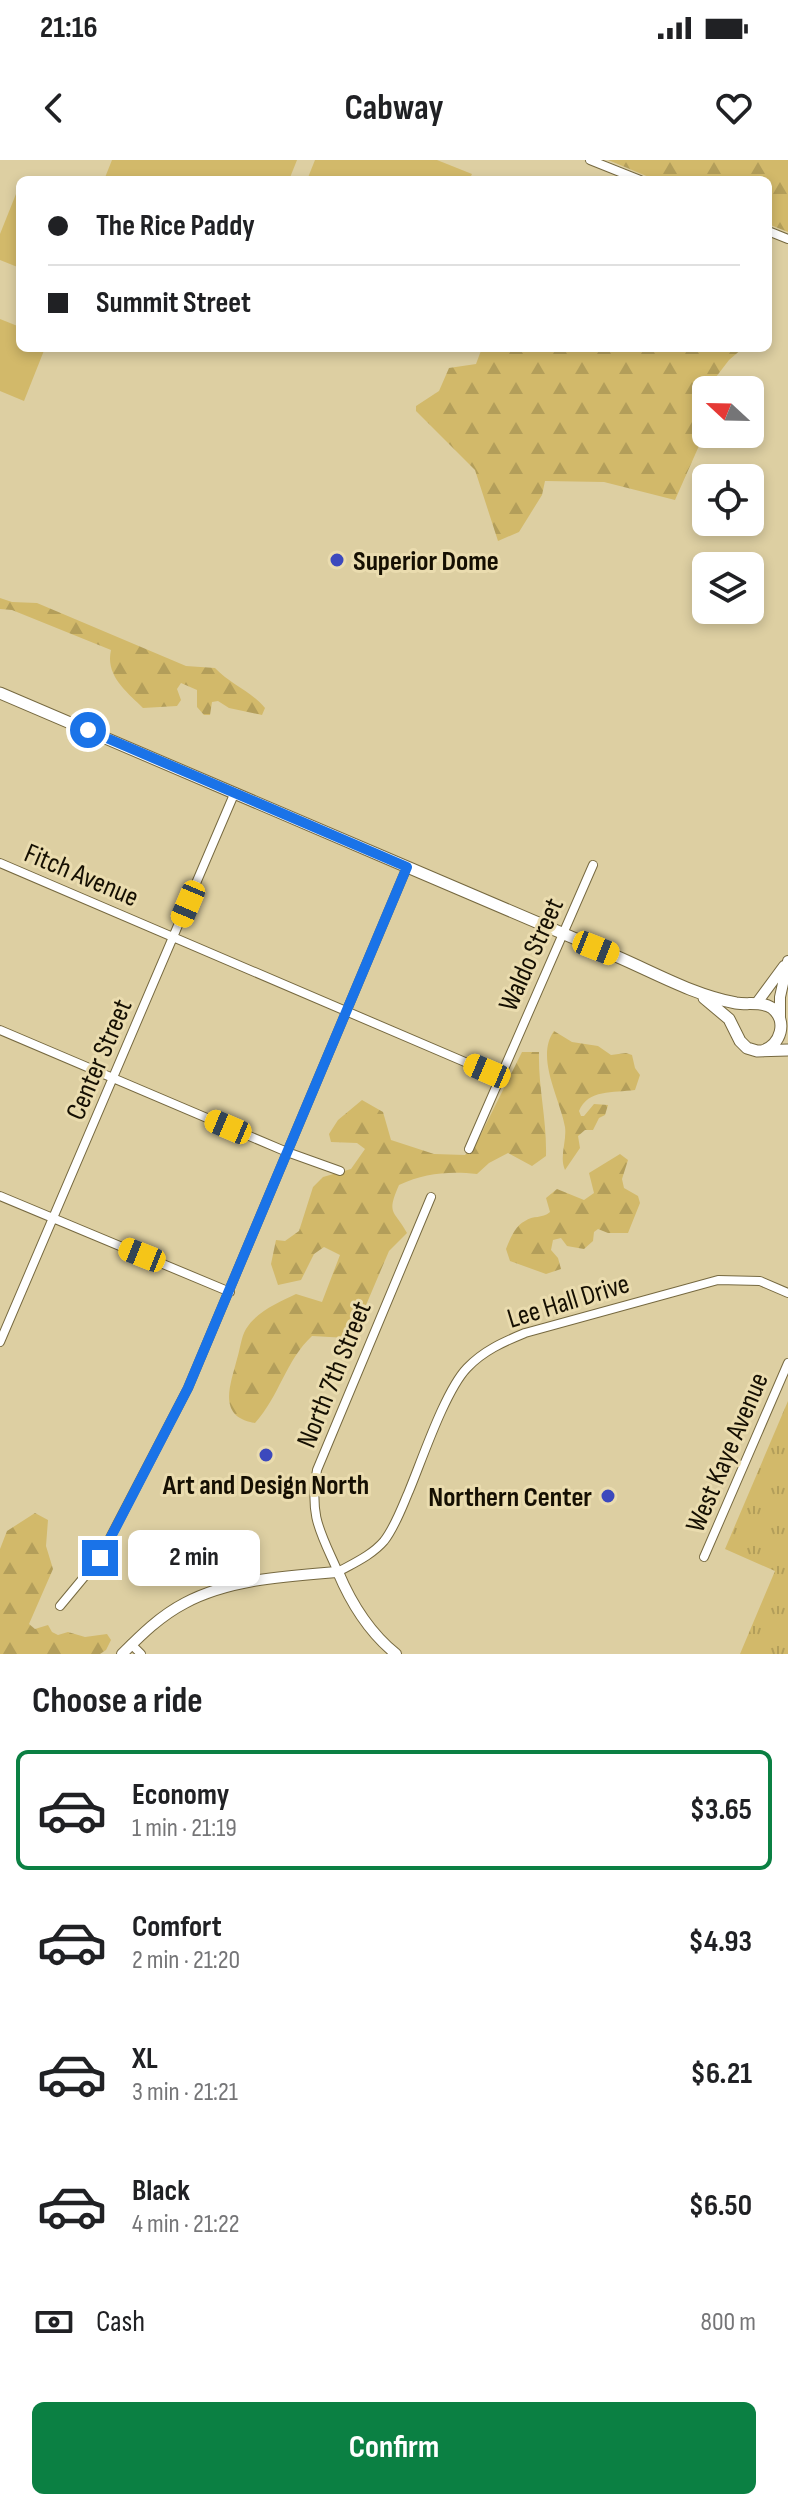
<!DOCTYPE html>
<meta charset="utf-8">
<style>
:root{--surface:#fff;--page:#f6f6f6;--text:#202124;--muted:#757577;--line:#e0e0e0;--accent:#0b8043}
body{margin:0;font-family:"Sofia Sans Condensed",sans-serif;background:var(--page);color:var(--text);height:100vh;display:flex;flex-direction:column;font-size:30px;white-space:nowrap}
*{box-sizing:border-box;margin:0}
p{font-size:26px;color:var(--muted)}
.icon{flex:none;width:44px;height:44px;fill:none;stroke:currentColor;stroke-width:2;stroke-linecap:round;stroke-linejoin:round}
.map{position:relative;height:1494px;overflow:hidden}
.drawer{display:flex;flex-direction:column;background:var(--surface);flex:1}
.drawer>*{flex:none}
.guide{position:absolute;left:16px;top:16px;width:756px;height:176px;border-radius:12px;box-shadow:0 4px 12px #0003;display:grid;align-content:center;height:176px;padding:0 32px;background:var(--surface)}
.needle{width:52px;rotate:292deg}
.buttons{position:absolute;left:692px;top:216px;display:grid;gap:16px}
.buttons a{display:grid;place-items:center;width:72px;height:72px;border-radius:12px;background:var(--surface);box-shadow:0 4px 12px #0003;font-size:40px}
.end{position:absolute;width:36px;height:36px;margin:-18px;border:10px solid #1a73e8;background:#fff;box-shadow:0 0 0 4px #fff}
.from{border-radius:50%}
.bubble{position:absolute;height:56px;border-radius:12px;background:var(--surface);box-shadow:0 4px 12px #0003;font-size:26px;font-weight:700;line-height:56px;text-align:center}
.car{position:absolute;width:24px;height:48px;margin:-24px -12px;border-radius:10px;box-shadow:0 0 6px 2px #0007;background:linear-gradient(#f5c518 24%,#345 0 40%,#f5c518 0 76%,#345 0 86%,#f5c518 0)}
.guide b{display:flex;align-items:center;gap:28px;height:76px;font-size:30px}
.guide b+b{border-top:2px solid var(--line)}
.guide i{width:20px;height:20px;background:var(--text)}
ul{padding:0;list-style:none}
li{display:flex;align-items:center;gap:24px;height:120px;margin:0 16px 12px;padding:0 16px;border:4px solid transparent;border-radius:12px}
li div{flex:1}
li b{display:block;font-size:30px}
li em{font-style:normal;font-weight:700}
li.current{border-color:var(--accent)}
li>.icon{width:72px;height:72px;stroke-width:1.5}
h2{padding:0 32px;font-size:36px;line-height:96px}
.pay{display:flex;align-items:center;gap:20px;height:88px;padding:0 32px;font-size:30px}
.pay p{margin-inline-start:auto}
.cta{display:flex;gap:16px;margin-top:auto;padding:16px 32px}
.cta a{flex:1;height:92px;border-radius:12px;background:var(--accent);color:#fff;font-size:32px;font-weight:700;line-height:92px;text-align:center}
.status{display:flex;justify-content:space-between;align-items:center;height:56px;padding:0 40px;background:var(--surface);direction:ltr}
.status svg{height:22px;fill:currentColor}
header{display:flex;justify-content:space-between;align-items:center;height:104px;padding:0 32px;background:var(--surface);font-size:36px;font-weight:700}
.map>svg:first-child{display:block}
</style>
<div class="status"><b>21:16</b><svg viewBox="0 0 49 12"><path d="M0 12V9h3v3zM5 12V6h3v6zM10 12V3h3v9zM15 12V0h3v12zM26 1h20v11H26zM47 4h2v5h-2z"/></svg></div>
<header><svg class="icon" aria-label="back" viewBox="0 0 24 24"><path d="M15 5l-7 7 7 7"/></svg>Cabway<svg class="icon" aria-label="heart" viewBox="0 0 24 24"><path d="M12 20l-8-8c-3-5 5-10 8-4 3-6 11-1 8 4z"/></svg></header>
<div class="map">
<svg width="788" height="1494" viewBox="0 0 788 1494">
<defs>
<pattern id="grass-tufts" width="24" height="20" patternUnits="userSpaceOnUse" patternTransform="scale(2)"><rect width="24" height="20" fill="#d2b96a"/><path d="M3 7l-1-3M5 7V3M7 7l1-3M15 17l-1-3M17 17v-4M19 17l1-3" fill="none" stroke="#b39e5a"/></pattern>
<pattern id="forest-firs" width="22" height="20" patternUnits="userSpaceOnUse" patternTransform="scale(2)"><rect width="22" height="20" fill="#d2b96a"/><path d="M5 1l3.5 6h-7zM16 11l3.5 6h-7z" fill="#b39e5a"/></pattern>
</defs>
<rect width="100%" height="100%" fill="#ddcfa2"/>
<!-- grass -->
<path fill="url(#grass-tufts)" d="M 788,1241 L 788,1494 L 740,1494 L 775,1411 L 725,1389 Z"/>
<!-- forest -->
<path fill="url(#forest-firs)" d="M 608,0 L 788,0 L 788,72 L 768,64 L 768,20 L 656,20 Z
M 482,188 L 743,188 L 729,200 L 716,217 L 723,230 L 706,230 L 706,270 L 675,340 L 604,322 L 545,321 L 542,335 L 519,372 L 498,381 L 475,310 L 416,251 L 416,246 L 439,231 L 449,208 L 476,204 Z
M 0,438 L 12,442 L 37,443 L 186,506 L 215,508 C 230,524 251,531 265,548 L 262,555 L 229,548 L 218,541 L 212,542 L 210,555 L 204,555 L 197,547 L 197,530 L 181,523 L 177,529 L 181,540 L 177,546 L 143,548 C 127,532 105,516 111,490 L 12,450 L 0,449 Z
M 554,871 L 572,882 L 598,886 L 611,895 L 626,893 L 632,895 L 635,908 L 640,915 L 635,930 C 613,933 588,929 579,951 L 581,956 L 584,956 L 594,944 L 608,945 L 605,955 L 599,958 L 593,970 L 585,970 L 578,976 L 580,988 L 565,1010 C 559,997 567,981 565,967 C 560,938 535,897 554,871 Z
M 522,892 L 539,892 C 538,927 547,960 546,996 L 532,1006 L 508,993 L 489,1003 L 477,1014 C 449,1011 425,1013 399,1025 C 386,1055 394,1049 407,1073 L 389,1091 L 355,1171 L 347,1178 L 312,1176 C 286,1200 279,1237 255,1263 C 217,1257 230,1226 237,1199 C 240,1190 241,1177 246,1169 C 256,1152 279,1142 296,1134 L 322,1142 L 340,1095 L 324,1087 L 314,1094 L 301,1120 L 278,1125 L 271,1104 L 276,1080 L 285,1081 L 299,1071 L 313,1027 L 323,1017 L 351,1009 L 365,989 L 357,983 L 331,982 L 329,974 L 338,960 L 362,940 L 383,952 L 391,980 L 434,994 L 465,995 L 477,982 Z
M 620,994 L 628,1000 L 622,1019 L 624,1028 L 638,1036 L 640,1043 L 628,1073 L 608,1073 L 598,1069 L 594,1072 L 593,1081 L 584,1089 L 567,1086 L 561,1078 L 553,1080 L 551,1090 L 558,1098 L 561,1109 L 546,1114 L 510,1101 L 506,1089 C 510,1079 515,1066 525,1061 C 533,1055 542,1059 550,1052 L 546,1038 L 557,1029 L 584,1040 L 594,1033 L 589,1013 Z
M 35,1353 L 48,1360 L 46,1386 L 53,1409 L 29,1464 L 35,1469 L 48,1465 L 52,1472 L 58,1475 L 68,1472 L 85,1477 L 107,1474 L 111,1480 L 106,1490 L 100,1494 L 0,1494 L 0,1389 L 7,1371 Z"/>
<!-- green -->
<path fill="#d2b96a" d="M 112,0 L 297,0 L 289,20 L 104,20 Z
M 315,0 L 437,0 L 472,14 L 469,20 L 307,20 Z
M 16,34 L 20,35 L 20,108 L 0,100 L 0,74 Z
M 0,159 L 20,167 L 20,188 L 45,188 L 24,241 L 0,231 Z"/>
<g fill="none" stroke-linecap="round" stroke-linejoin="round">
<!-- minor casing -->
<g stroke="#766940" stroke-width="10">
<path id="minor" d="M 590,0 L 640,20
M 768,71 L 788,79
M 0,703 L 500,917
M 0,870 L 287,992 L 340,1011
M 469,989 L 593,705
M 0,1036 L 230,1132
M 431,1037 L 317,1310 C 309,1357 320,1371 338,1412 C 354,1403 372,1395 384,1381 C 395,1367 402,1347 409,1331 C 422,1300 445,1231 467,1208 C 483,1191 503,1182 525,1173 L 718,1120 L 760,1121 L 788,1133
M 0,1182 L 235,632
M 704,1397 L 788,1203
M 60,1446 L 99,1399 L 188,1228 L 407,707
M 131,1484 L 141,1494"/>
</g>
<!-- tertiary casing -->
<g stroke="#766940" stroke-width="12">
<path id="tertiary" d="M 756,844 L 784,806
M 780,856 L 780,837 L 788,801
M 122,1494 C 141,1475 160,1456 185,1443 C 230,1419 288,1416 338,1412 C 351,1443 370,1473 396,1494"/>
</g>
<!-- secondary casing -->
<g stroke="#766940" stroke-width="13">
<path id="secondary" d="M 0,533 L 618,797 C 657,814 694,835 736,843 C 748,845 762,841 772,848 C 788,861 781,885 762,891
M 704,838 L 729,859 L 740,881 L 747,888 L 757,891 L 788,890"/>
</g>
<!-- minor -->
<use href="#minor" stroke="#fff" stroke-width="8"/>
<!-- tertiary -->
<use href="#tertiary" stroke="#fff" stroke-width="10"/>
<!-- secondary -->
<use href="#secondary" stroke="#fff" stroke-width="11"/>
</g>
<g fill="none" stroke-linecap="round" stroke-linejoin="round">
<!-- route -->
<path stroke="#1a73e8" stroke-width="10" d="M 88,570 L 407,707 L 188,1228 L 100,1398"/>
</g>
<!-- markers -->
<g fill="#3c49bd" stroke="#eadcaf" stroke-width="3">
<circle cx="337" cy="400" r="8"/>
<circle cx="266" cy="1295" r="8"/>
<circle cx="608" cy="1336" r="8"/>
</g>
<g text-anchor="middle" stroke-width="6" stroke-linejoin="round" paint-order="stroke">
<!-- poi labels -->
<g font-size="28" font-weight="bold" fill="#150f02" stroke="#eadcaf" text-anchor="start">
<text x="353" y="410">Superior Dome</text>
<text x="266" y="1334" text-anchor="middle">Art and Design North</text>
<text x="592" y="1346" text-anchor="end">Northern Center</text>
</g>
<!-- street labels -->
<g font-size="28" fill="#150f02" stroke="#eadcaf">
<text transform="translate(82 714) rotate(23)" y="10">Fitch Avenue</text>
<text transform="translate(530 794) rotate(-66)" y="10">Waldo Street</text>
<text transform="translate(98 899) rotate(-67)" y="10">Center Street</text>
<text transform="translate(568 1140) rotate(-17)" y="10">Lee Hall Drive</text>
<text transform="translate(333 1214) rotate(-68)" y="10">North 7th Street</text>
<text transform="translate(726 1292) rotate(-67)" y="10">West Kaye Avenue</text>
</g>
</g>
</svg>
<div class="buttons">
<a><svg class="needle" viewBox="-14 -14 28 28"><path d="M0-13l5 13h-10z" fill="#e53935"/><path d="M0 13l5-13h-10z" fill="#757577"/></svg></a>
<a><svg class="icon" aria-label="locate" viewBox="0 0 24 24"><circle cx="12" cy="12" r="6"/><path d="M12 2v4M12 18v4M2 12h4M18 12h4"/></svg></a>
<a><svg class="icon" aria-label="layers" viewBox="0 0 24 24"><path d="M12 4l9 5-9 5-9-5zM3 14l9 5 9-5"/></svg></a>
</div>
<i class="end from" style="left:88px;top:570px"></i>
<i class="end" style="left:100px;top:1398px"></i>
<div class="bubble" style="left:128px;top:1370px;width:132px">2 min</div>
<i class="car" style="left:188px;top:744px;rotate:203deg"></i>
<i class="car" style="left:596px;top:788px;rotate:112deg"></i>
<i class="car" style="left:487px;top:911px;rotate:293deg"></i>
<i class="car" style="left:228px;top:967px;rotate:293deg"></i>
<i class="car" style="left:142px;top:1095px;rotate:292deg"></i>
<div class="guide">
<b><i class="from"></i>The Rice Paddy</b>
<b><i></i>Summit Street</b>
</div>
</div>
<section class="drawer">
<h2>Choose a ride</h2>
<ul>
<li class="current"><svg class="icon" aria-label="car" viewBox="0 0 24 24"><path d="M5 17H2v-5l4-1 3-4h7l3 4 3 1v5h-3M9 17h6M6 11h13"/><circle cx="7" cy="17" r="2"/><circle cx="17" cy="17" r="2"/></svg><div><b>Economy</b><p>1 min · 21:19</p></div><em>$3.65</em></li>
<li><svg class="icon" aria-label="car" viewBox="0 0 24 24"><path d="M5 17H2v-5l4-1 3-4h7l3 4 3 1v5h-3M9 17h6M6 11h13"/><circle cx="7" cy="17" r="2"/><circle cx="17" cy="17" r="2"/></svg><div><b>Comfort</b><p>2 min · 21:20</p></div><em>$4.93</em></li>
<li><svg class="icon" aria-label="car" viewBox="0 0 24 24"><path d="M5 17H2v-5l4-1 3-4h7l3 4 3 1v5h-3M9 17h6M6 11h13"/><circle cx="7" cy="17" r="2"/><circle cx="17" cy="17" r="2"/></svg><div><b>XL</b><p>3 min · 21:21</p></div><em>$6.21</em></li>
<li><svg class="icon" aria-label="car" viewBox="0 0 24 24"><path d="M5 17H2v-5l4-1 3-4h7l3 4 3 1v5h-3M9 17h6M6 11h13"/><circle cx="7" cy="17" r="2"/><circle cx="17" cy="17" r="2"/></svg><div><b>Black</b><p>4 min · 21:22</p></div><em>$6.50</em></li>
</ul>
<div class="pay"><svg class="icon" aria-label="cash" viewBox="0 0 24 24"><path d="M3 7h18v10H3z"/><circle cx="12" cy="12" r="2"/></svg>Cash<p>800 m</p></div>
<div class="cta"><a>Confirm</a></div>
</section>
